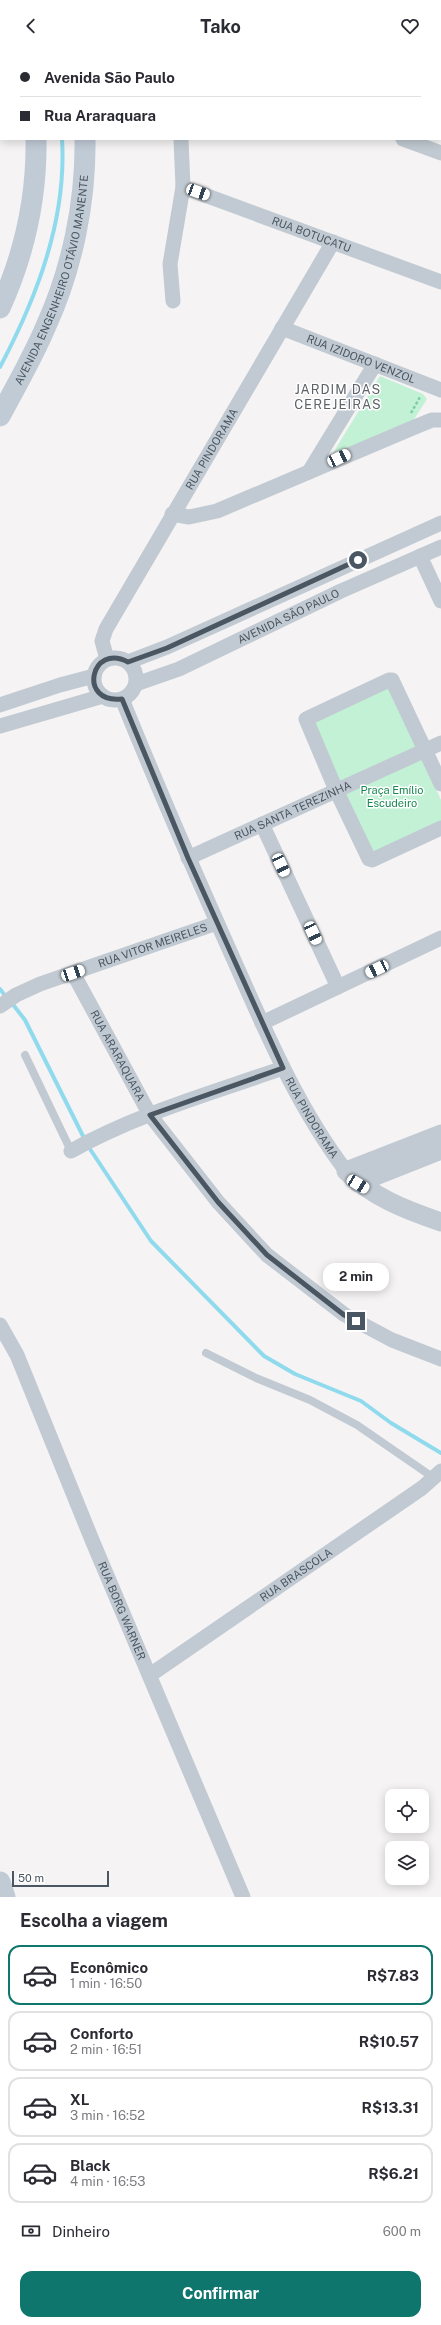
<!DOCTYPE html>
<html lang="pt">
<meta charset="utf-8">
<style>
:root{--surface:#fff;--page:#f7f7f7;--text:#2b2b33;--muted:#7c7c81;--line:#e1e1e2;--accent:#0f766e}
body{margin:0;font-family:"Public Sans",sans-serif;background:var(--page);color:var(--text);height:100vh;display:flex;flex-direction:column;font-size:15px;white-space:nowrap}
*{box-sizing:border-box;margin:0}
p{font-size:13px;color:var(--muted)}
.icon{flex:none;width:22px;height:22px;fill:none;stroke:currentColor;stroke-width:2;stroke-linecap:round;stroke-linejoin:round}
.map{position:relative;height:1845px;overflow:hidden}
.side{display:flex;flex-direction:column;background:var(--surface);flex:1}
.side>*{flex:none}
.guide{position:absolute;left:0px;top:0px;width:441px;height:88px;box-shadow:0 2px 10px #0003;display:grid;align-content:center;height:88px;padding:0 20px;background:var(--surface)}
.buttons{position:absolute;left:385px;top:1737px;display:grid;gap:8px}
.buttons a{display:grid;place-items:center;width:44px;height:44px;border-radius:8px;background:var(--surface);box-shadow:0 2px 10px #0003;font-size:20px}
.scale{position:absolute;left:12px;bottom:10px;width:97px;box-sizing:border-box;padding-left:4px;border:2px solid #4a5661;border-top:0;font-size:11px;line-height:14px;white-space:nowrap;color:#4a5661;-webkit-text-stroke:3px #fff;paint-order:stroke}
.end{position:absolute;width:18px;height:18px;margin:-9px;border:5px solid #4a5661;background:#fff;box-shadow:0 0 0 2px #fff}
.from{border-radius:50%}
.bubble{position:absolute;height:28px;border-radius:12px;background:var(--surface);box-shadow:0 2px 10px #0003;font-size:13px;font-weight:700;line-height:28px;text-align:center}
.car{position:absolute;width:12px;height:24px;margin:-12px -6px;border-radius:5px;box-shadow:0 0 3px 1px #0007;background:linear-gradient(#fff 24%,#345 0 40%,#fff 0 76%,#345 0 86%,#fff 0)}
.guide b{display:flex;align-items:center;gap:14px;height:38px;font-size:15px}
.guide b+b{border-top:1px solid var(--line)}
.guide i{width:10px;height:10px;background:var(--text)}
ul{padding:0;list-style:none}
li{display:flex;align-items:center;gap:12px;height:60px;margin:0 8px 6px;padding:0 12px;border:2px solid var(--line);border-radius:12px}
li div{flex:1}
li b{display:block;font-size:15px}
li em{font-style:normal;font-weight:700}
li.selected{border-color:var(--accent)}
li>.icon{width:36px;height:36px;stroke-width:1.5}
h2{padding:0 20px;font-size:18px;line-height:48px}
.pay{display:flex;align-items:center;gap:10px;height:44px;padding:0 20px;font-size:15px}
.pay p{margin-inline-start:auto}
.action{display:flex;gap:8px;margin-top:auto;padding:8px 20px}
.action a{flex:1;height:46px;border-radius:12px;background:var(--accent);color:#fff;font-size:16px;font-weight:700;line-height:46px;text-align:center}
header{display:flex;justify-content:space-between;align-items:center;height:52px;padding:0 20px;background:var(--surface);font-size:18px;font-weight:700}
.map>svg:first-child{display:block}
</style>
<header><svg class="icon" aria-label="back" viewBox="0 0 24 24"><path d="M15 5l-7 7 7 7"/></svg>Tako<svg class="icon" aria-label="heart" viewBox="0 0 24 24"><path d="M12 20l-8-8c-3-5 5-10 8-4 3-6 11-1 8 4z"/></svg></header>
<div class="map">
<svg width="441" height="1845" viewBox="0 0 441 1845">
<rect width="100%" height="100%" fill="#f5f3f3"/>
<!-- green -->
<path fill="#c3f1d5" d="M 380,324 L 423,342 L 427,347 L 411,372 L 333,401 Z
M 388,632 L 441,748 L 441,769 L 371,802 L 313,668 Z"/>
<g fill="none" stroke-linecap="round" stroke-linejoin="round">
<!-- stream -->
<path stroke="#90daee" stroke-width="4" d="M 52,0 L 52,1
M 0,315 C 37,245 67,167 62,87
M 0,937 L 6,945
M 11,950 L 25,968 L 85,1088
M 88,1094 L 151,1189 L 264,1304 L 295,1322 L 361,1349 L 391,1371 L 441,1401"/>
<!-- path -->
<path stroke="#7ad0a6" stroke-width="2.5" stroke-dasharray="3 2" stroke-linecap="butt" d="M 411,361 L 420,345"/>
<!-- service -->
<path stroke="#c1cad2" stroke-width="8" d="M 25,1003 L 71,1099
M 206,1301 L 256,1326 L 310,1348 L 357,1373 L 434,1426"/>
<!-- minor -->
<g stroke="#c1cad2" stroke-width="15">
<path d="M 177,0 L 180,1"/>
<path d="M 438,1 L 438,0"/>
<path d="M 403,87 L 441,101"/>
<path id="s1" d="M 183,135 L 441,230"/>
<path d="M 173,249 L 170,212 L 183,135 L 181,87"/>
<path id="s2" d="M 282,276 L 441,338"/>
<path d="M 309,420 L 375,312"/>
<path d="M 172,462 L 189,465 L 217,459 L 410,377 L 432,368 L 441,368"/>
<path d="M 420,504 L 441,549"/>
<circle cx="115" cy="627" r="21"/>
<path id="s3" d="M 107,607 L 102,589 L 106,577 L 333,190"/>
<path d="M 128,610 L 167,595 L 441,471"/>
<path id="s4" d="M 136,632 L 179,617 L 341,539 L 441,495"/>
<path id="s5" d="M 122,647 C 156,731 192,814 229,897 C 263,973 295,1052 346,1119"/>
<path d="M 0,653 L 60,633 L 94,624"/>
<path d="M 0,674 L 103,644"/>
<path d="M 441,732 L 392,628 L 389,628 L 306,667 L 336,738 L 369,807 L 372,808 L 441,776"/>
<path d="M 262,772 L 338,935"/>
<path id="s6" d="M 188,806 L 441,691"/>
<path id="s7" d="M 73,921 L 150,1063 L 218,1150 L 267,1203 L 345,1263 L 392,1288 L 441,1307"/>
<path id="s8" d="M 0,954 L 16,943 L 40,932 L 217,871"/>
<path d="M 262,971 L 441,886"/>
<path d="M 71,1099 C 137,1062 212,1041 283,1016"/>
<path id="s9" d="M 0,1273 L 17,1303 L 92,1488 L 243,1845"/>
<path id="s10" d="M 150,1623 L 422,1436 L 441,1419"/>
</g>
<!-- tertiary -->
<path stroke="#c1cad2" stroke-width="19" d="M 441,1082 L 346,1119 C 372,1145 406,1158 441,1170
M 358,1131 L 441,1098"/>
<!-- secondary -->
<g stroke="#c1cbd6" stroke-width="21">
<path d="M 26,0 L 26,1"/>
<path d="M 75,0 L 76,1"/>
<path d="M 0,256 C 24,203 37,145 36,87"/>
<path id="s11" d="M 0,364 C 16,334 33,305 46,274 C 72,217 86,150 85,87"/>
<path d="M 0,1830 L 5,1845"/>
</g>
</g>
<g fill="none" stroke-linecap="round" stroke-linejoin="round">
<!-- route -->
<path stroke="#4a5661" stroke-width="5" d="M 356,1269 L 344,1263 L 267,1203 L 218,1150 L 150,1063 L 283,1016 L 188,806 L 122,647 C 77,652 91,590 128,610 L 167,596 L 358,508"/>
</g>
<g text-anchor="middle" stroke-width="3" stroke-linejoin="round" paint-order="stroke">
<!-- street labels -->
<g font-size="11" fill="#4a5661" stroke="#fff">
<text dy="4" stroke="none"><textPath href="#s1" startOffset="137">RUA BOTUCATU</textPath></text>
<text dy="4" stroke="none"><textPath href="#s11" startOffset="147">AVENIDA ENGENHEIRO OTÁVIO MANENTE</textPath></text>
<text dy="4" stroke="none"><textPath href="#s2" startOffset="85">RUA IZIDORO VENZOL</textPath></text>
<text dy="4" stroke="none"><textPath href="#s3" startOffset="240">RUA PINDORAMA</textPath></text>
<text dy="4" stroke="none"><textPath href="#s4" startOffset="167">AVENIDA SÃO PAULO</textPath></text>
<text dy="4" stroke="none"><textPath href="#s6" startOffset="115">RUA SANTA TEREZINHA</textPath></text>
<text dy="4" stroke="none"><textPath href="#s8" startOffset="165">RUA VITOR MEIRELES</textPath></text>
<text dy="4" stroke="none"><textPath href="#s7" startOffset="94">RUA ARARAQUARA</textPath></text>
<text dy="4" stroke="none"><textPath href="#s5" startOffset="460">RUA PINDORAMA</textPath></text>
<text dy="4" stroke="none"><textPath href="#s10" startOffset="177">RUA BRASCOLA</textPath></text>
<text dy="4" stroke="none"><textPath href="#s9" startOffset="311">RUA BORG WARNER</textPath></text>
</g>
<!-- park labels -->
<g font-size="11" fill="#17864f" stroke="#fff">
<text x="392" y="742">Praça Emílio<tspan x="392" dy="13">Escudeiro</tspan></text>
</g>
<!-- quarter labels -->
<g font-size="13" letter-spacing="1" fill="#5f6368" stroke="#fff">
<text x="338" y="342">JARDIM DAS<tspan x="338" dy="15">CEREJEIRAS</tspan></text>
</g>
</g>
</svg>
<div class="buttons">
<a><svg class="icon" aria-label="locate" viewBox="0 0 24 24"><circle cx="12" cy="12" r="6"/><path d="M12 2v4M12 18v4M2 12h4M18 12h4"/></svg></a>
<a><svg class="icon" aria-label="layers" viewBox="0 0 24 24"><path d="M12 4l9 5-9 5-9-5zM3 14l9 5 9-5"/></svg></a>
</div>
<div class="scale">50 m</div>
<i class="end from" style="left:358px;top:508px"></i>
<i class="end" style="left:356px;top:1269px"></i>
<div class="bubble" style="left:323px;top:1211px;width:66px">2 min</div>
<i class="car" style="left:198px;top:140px;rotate:110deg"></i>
<i class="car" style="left:339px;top:406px;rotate:65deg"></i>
<i class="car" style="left:281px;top:813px;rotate:155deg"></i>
<i class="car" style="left:313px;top:881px;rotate:155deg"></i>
<i class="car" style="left:377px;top:917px;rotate:245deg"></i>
<i class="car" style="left:73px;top:921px;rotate:71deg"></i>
<i class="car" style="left:358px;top:1132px;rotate:121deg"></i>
<div class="guide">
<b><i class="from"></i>Avenida São Paulo</b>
<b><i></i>Rua Araraquara</b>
</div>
</div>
<section class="side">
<h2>Escolha a viagem</h2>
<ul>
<li class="selected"><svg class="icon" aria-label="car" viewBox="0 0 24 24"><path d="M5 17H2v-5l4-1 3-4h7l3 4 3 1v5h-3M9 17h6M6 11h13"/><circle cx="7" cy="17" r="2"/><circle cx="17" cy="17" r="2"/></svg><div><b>Econômico</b><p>1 min · 16:50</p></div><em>R$7.83</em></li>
<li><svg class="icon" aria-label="car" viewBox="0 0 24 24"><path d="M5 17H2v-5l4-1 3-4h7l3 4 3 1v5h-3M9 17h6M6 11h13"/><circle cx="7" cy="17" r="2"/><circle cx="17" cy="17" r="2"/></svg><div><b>Conforto</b><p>2 min · 16:51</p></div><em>R$10.57</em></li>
<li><svg class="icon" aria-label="car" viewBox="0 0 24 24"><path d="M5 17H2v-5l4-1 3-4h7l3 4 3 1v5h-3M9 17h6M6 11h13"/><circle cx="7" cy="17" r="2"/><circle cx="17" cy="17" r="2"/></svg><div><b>XL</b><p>3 min · 16:52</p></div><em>R$13.31</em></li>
<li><svg class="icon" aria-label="car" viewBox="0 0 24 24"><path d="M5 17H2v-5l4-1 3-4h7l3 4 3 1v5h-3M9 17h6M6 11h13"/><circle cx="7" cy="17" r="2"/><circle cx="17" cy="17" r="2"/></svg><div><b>Black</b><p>4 min · 16:53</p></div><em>R$6.21</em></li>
</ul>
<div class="pay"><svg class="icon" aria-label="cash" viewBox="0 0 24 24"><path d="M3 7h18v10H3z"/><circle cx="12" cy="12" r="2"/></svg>Dinheiro<p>600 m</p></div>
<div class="action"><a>Confirmar</a></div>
</section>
